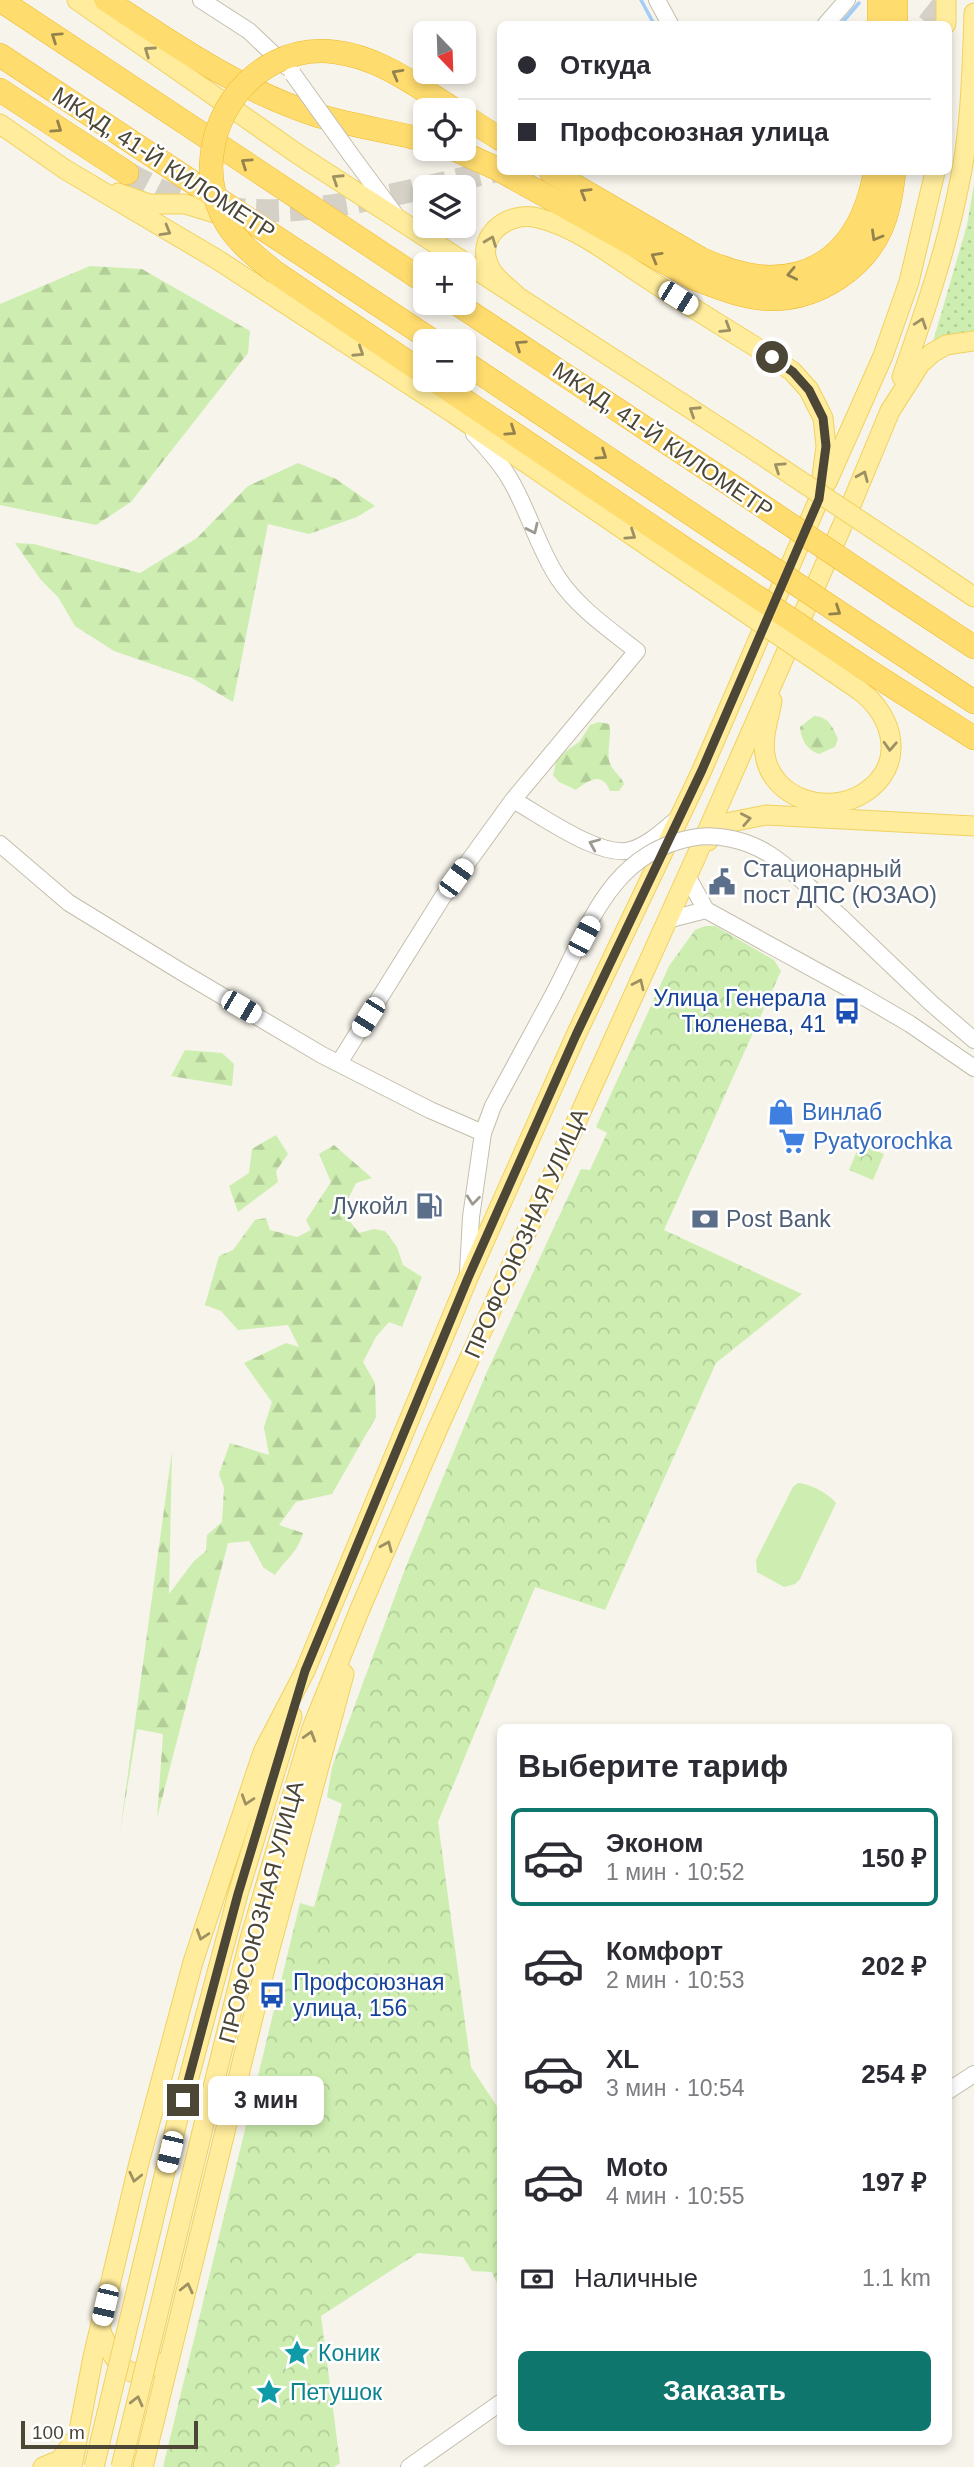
<!DOCTYPE html>
<html lang="ru">
<meta charset="utf-8">
<style>
:root{--surface:#fff;--page:#f7f7f7;--text:#2b2b33;--muted:#7c7c81;--line:#e1e1e2;--accent:#0f766e}
body{margin:0;font-family:Arial,sans-serif;background:var(--page);color:var(--text);height:100vh;display:flex;flex-direction:column;font-size:26px;white-space:nowrap}
*{box-sizing:border-box;margin:0}
p{font-size:23px;color:var(--muted)}
.icon{flex:none;width:38px;height:38px;fill:none;stroke:currentColor;stroke-width:2;stroke-linecap:round;stroke-linejoin:round}
.map{position:relative;flex:1;overflow:hidden}
.drawer{position:absolute;left:497px;top:1724px;width:455px;height:721px;display:flex;flex-direction:column;background:var(--surface);border-radius:10px;box-shadow:0 4px 10px #0003}
.drawer>*{flex:none}
.guide{position:absolute;left:497px;top:21px;width:455px;height:154px;border-radius:10px;box-shadow:0 4px 10px #0003;display:grid;align-content:center;height:154px;padding:0 21px;background:var(--surface)}
.needle{width:46px;rotate:157deg}
.fabs{position:absolute;left:413px;top:21px;display:grid;gap:14px}
.fabs a{display:grid;place-items:center;width:63px;height:63px;border-radius:10px;background:var(--surface);box-shadow:0 4px 10px #0003;font-size:35px}
.scale{position:absolute;left:21px;bottom:18px;width:177px;box-sizing:border-box;padding-left:7px;border:4px solid #4c4637;border-top:0;font-size:19px;line-height:24px;white-space:nowrap;color:#4c4637;-webkit-text-stroke:5px #fff;paint-order:stroke}
.end{position:absolute;width:32px;height:32px;margin:-16px;border:9px solid #4c4637;background:#fff;box-shadow:0 0 0 4px #fff}
.from{border-radius:50%}
.bubble{position:absolute;height:49px;border-radius:10px;background:var(--surface);box-shadow:0 4px 10px #0003;font-size:23px;font-weight:700;line-height:49px;text-align:center}
.car{position:absolute;width:21px;height:42px;margin:-21px -10px;border-radius:9px;box-shadow:0 0 5px 2px #0007;background:linear-gradient(#fff 24%,#345 0 40%,#fff 0 76%,#345 0 86%,#fff 0)}
.guide b{display:flex;align-items:center;gap:24px;height:66px;font-size:26px}
.guide b+b{border-top:2px solid var(--line)}
.guide i{width:18px;height:18px;background:var(--text)}
ul{padding:0;list-style:none}
li{display:flex;align-items:center;gap:21px;height:98px;margin:0 14px 10px;padding:0 7px;border:4px solid transparent;border-radius:10px}
li div{flex:1}
li b{display:block;font-size:26px}
li em{font-style:normal;font-weight:700}
li.active{border-color:var(--accent)}
li>.icon{width:63px;height:63px;stroke-width:1.5}
h2{padding:0 21px;font-size:32px;line-height:84px}
.pay{display:flex;align-items:center;gap:18px;height:77px;padding:0 21px;font-size:26px}
.pay p{margin-inline-start:auto}
.primary-button{display:flex;gap:14px;margin-top:auto;padding:14px 21px}
.primary-button a{flex:1;height:80px;border-radius:10px;background:var(--accent);color:#fff;font-size:28px;font-weight:700;line-height:80px;text-align:center}
.map>svg:first-child{display:block}
</style>
<div class="map">
<svg width="974" height="2467" viewBox="0 0 974 2467">
<defs>
<pattern id="grass-dots" width="8" height="8" patternUnits="userSpaceOnUse" patternTransform="scale(1.75)"><rect width="8" height="8" fill="#cdeeb0"/><path d="M2 2h.1M6 6h.1" fill="none" stroke="#b2cd98" stroke-width="1.8" stroke-linecap="round"/></pattern>
<pattern id="forest-firs" width="22" height="20" patternUnits="userSpaceOnUse" patternTransform="scale(1.75)"><rect width="22" height="20" fill="#cdeeb0"/><path d="M5 1l3.5 6h-7zM16 11l3.5 6h-7z" fill="#b2cd98"/></pattern>
<pattern id="park-crowns" width="20" height="18" patternUnits="userSpaceOnUse" patternTransform="scale(1.75)"><rect width="20" height="18" fill="#cdeeb0"/><path d="M2 6a3 3 0 1 1 6 0M12 15a3 3 0 1 1 6 0" fill="none" stroke="#b2cd98"/></pattern>
</defs>
<rect width="100%" height="100%" fill="#f7f4eb"/>
<!-- grass -->
<path fill="url(#grass-dots)" d="M 974,184 L 974,335 L 932,345 L 967,225 Z"/>
<!-- forest -->
<path fill="url(#forest-firs)" d="M 90,266 L 142,269 L 250,331 L 248,353 L 131,502 L 96,525 L 0,505 L 0,304 Z
M 298,463 L 336,479 L 375,506 L 357,517 L 309,534 L 268,524 L 233,702 L 192,678 L 114,651 L 75,626 L 58,597 L 41,580 L 15,543 L 34,544 L 140,573 L 197,538 L 248,486 Z
M 814,716 C 829,717 832,726 838,739 L 835,747 L 819,754 C 807,750 801,740 800,727 Z
M 599,722 L 609,724 C 612,736 607,747 609,760 C 611,771 620,774 624,784 L 619,791 L 610,791 C 602,771 589,780 576,790 L 559,782 L 553,775 L 557,758 L 580,741 L 590,725 Z
M 185,1050 L 222,1053 L 234,1064 L 232,1086 L 171,1076 Z
M 276,1135 L 288,1154 L 276,1171 L 278,1182 L 238,1212 L 229,1186 L 249,1173 L 252,1149 Z
M 334,1145 L 372,1178 L 356,1183 L 342,1211 L 359,1233 L 374,1229 L 385,1231 L 397,1247 L 403,1265 L 422,1277 L 402,1327 L 389,1322 L 376,1337 L 363,1362 L 375,1383 L 376,1417 L 332,1494 L 296,1502 L 279,1525 L 303,1533 C 298,1552 286,1559 275,1575 L 264,1568 L 249,1541 L 228,1543 L 157,1818 L 163,1734 L 137,1729 L 120,1832 L 172,1451 L 169,1594 L 194,1561 L 206,1551 L 207,1535 L 222,1522 L 224,1488 L 219,1474 L 230,1443 L 269,1455 L 264,1427 L 272,1402 L 244,1363 L 286,1343 L 299,1347 L 288,1325 L 238,1330 L 221,1311 L 205,1305 L 219,1256 L 233,1250 L 255,1220 L 266,1218 L 270,1230 L 297,1237 L 311,1230 L 306,1220 L 331,1182 L 319,1154 Z"/>
<!-- park -->
<path fill="url(#park-crowns)" d="M 705,926 L 715,926 L 774,960 L 781,971 L 664,1230 L 802,1294 L 716,1363 L 605,1610 L 535,1587 L 438,1822 L 471,2067 L 500,2111 L 500,2290 L 492,2272 L 472,2271 L 463,2257 L 418,2253 L 321,2316 L 340,2463 L 334,2467 L 163,2467 L 300,1903 L 314,1907 L 342,1804 L 327,1797 L 332,1767 L 405,1569 L 486,1374 L 581,1169 L 590,1170 L 607,1133 L 596,1127 L 669,966 L 695,930 Z
M 860,1144 L 884,1154 L 873,1180 L 849,1170 Z"/>
<!-- pitch -->
<path fill="#cdeeb0" d="M 798,1483 C 810,1484 828,1493 836,1503 L 800,1579 L 795,1584 L 784,1587 L 757,1572 L 756,1560 L 793,1487 Z"/>
<g fill="none" stroke-linecap="round" stroke-linejoin="round">
<!-- stream -->
<path stroke="#a3cdf8" stroke-width="3.5" d="M 641,0 L 654,24
M 841,24 L 859,3"/>
<!-- highway-tunnel -->
<path stroke="#d5d1c7" stroke-width="23" stroke-dasharray="23 11" stroke-linecap="butt" d="M 928,24 L 947,0
M 127,173 C 145,182 164,194 185,200 C 288,229 399,192 500,170"/>
<!-- minor casing -->
<g stroke="#c4beac" stroke-width="18">
<path id="minor" d="M 201,0 L 249,31 L 287,67
M 657,0 L 670,24
M 826,24 L 847,0
M 351,155 L 394,213
M 513,800 C 541,815 600,859 631,850 C 648,845 663,831 676,820
M 0,844 L 69,903 L 180,971 L 322,1055 L 430,1110 L 483,1133
M 687,876 L 706,910 L 857,993 L 910,1024 L 974,1068
M 841,917 L 931,1003 L 974,1040
M 667,920 L 706,910
M 339,1063 L 442,898 L 513,800 L 637,651 C 609,629 578,608 558,578 C 537,546 528,508 508,476 C 498,460 486,447 474,434
M 468,1272 L 471,1217 L 483,1133 L 493,1106 L 553,995
M 948,2091 L 974,2074
M 409,2467 L 500,2403"/>
</g>
<!-- major casing -->
<g stroke="#f0d260" stroke-width="21">
<path id="major" d="M 77,0 L 299,155 L 751,448
M 946,24 L 946,0
M 0,124 L 66,170 L 218,260 L 453,413 L 693,577
M 118,193 L 149,204 L 185,204 L 231,218
M 902,377 C 924,314 946,251 959,185 C 971,130 972,69 974,13
M 827,482 L 883,356 L 909,282 L 935,172
M 918,559 L 974,597
M 772,701 C 769,718 762,737 765,755 C 772,799 828,816 864,793 C 906,766 895,716 859,690
M 708,841 L 717,830 L 726,823 L 766,815 L 974,826
M 176,2126 L 238,1894 L 292,1716
M 202,2132 L 249,1942 L 312,1728 L 360,1609 L 438,1428 L 695,859 L 846,517 L 890,411 L 920,364 L 932,353 L 946,345 L 974,341
M 100,2329 C 109,2351 126,2392 156,2362
M 43,2467 L 60,2460 L 74,2441
M 72,2467 L 93,2357 L 139,2163 L 193,1962 L 263,1752 L 305,1671 L 468,1278 L 576,1035 L 702,770 L 819,499 L 826,446 L 823,418 L 809,390 L 793,372 L 772,357 C 730,331 687,305 645,277 C 612,256 577,227 538,218 C 508,210 472,237 491,270 C 497,280 509,288 517,296
M 143,2467 L 268,1956 L 344,1674"/>
</g>
<!-- highway casing -->
<g stroke="#edb92e" stroke-width="24">
<path id="highway" d="M 0,0 L 425,282
M 106,0 C 173,44 239,90 316,115 C 352,126 389,131 425,140
M 896,0 L 896,24
M 879,24 L 879,0
M 0,55 L 433,341
M 0,90 L 127,173
M 464,116 L 500,139
M 454,149 L 500,170
M 503,172 L 693,278 C 719,288 748,300 777,299 C 819,297 863,269 881,229 C 889,211 892,192 894,172
M 551,172 L 701,259 C 723,268 746,277 770,277 C 834,277 865,229 875,172
M 276,273 L 425,374
M 456,303 L 740,491
M 464,362 L 718,532
M 434,380 L 700,559
M 901,599 L 974,647
M 879,639 L 974,702
M 867,670 L 974,738"/>
</g>
<!-- minor -->
<use href="#minor" stroke="#fff" stroke-width="16"/>
<!-- major -->
<use href="#major" stroke="#ffec9c" stroke-width="19"/>
<!-- highway -->
<use href="#highway" stroke="#ffdc6e" stroke-width="23"/>
<!-- minor-bridge casing -->
<g stroke="#c4beac" stroke-width="18" stroke-linecap="butt">
<path id="minor-bridge" d="M 293,74 L 351,155
M 553,995 C 588,929 609,854 691,838 C 717,833 747,840 769,854 C 795,871 818,896 841,917"/>
</g>
<!-- major-bridge casing -->
<g stroke="#f0d260" stroke-width="21" stroke-linecap="butt">
<path id="major-bridge" d="M 751,448 L 918,559
M 693,577 L 859,690
M 94,2467 L 176,2126
M 121,2467 L 202,2132"/>
</g>
<!-- highway-bridge casing -->
<g stroke="#edb92e" stroke-width="24" stroke-linecap="butt">
<path id="highway-bridge" d="M 276,273 C 255,256 233,239 222,215 C 185,138 248,41 335,52 C 380,57 418,87 455,110
M 740,491 L 901,599
M 718,532 L 879,639
M 700,559 L 867,670"/>
</g>
<!-- minor-bridge -->
<use href="#minor-bridge" stroke="#fff" stroke-width="16"/>
<!-- major-bridge -->
<use href="#major-bridge" stroke="#ffec9c" stroke-width="19"/>
<!-- highway-bridge -->
<use href="#highway-bridge" stroke="#ffdc6e" stroke-width="23"/>
</g>
<!-- one-way arrows -->
<defs><path id="oneway-chevron" d="M-2-3.5L2.5 0L-2 3.5" fill="none" stroke-width="1.6" stroke-linecap="round" stroke-linejoin="round" transform="scale(1.75)"/></defs>
<g stroke="#94824d">
<use href="#oneway-chevron" transform="translate(56 37) rotate(-146)"/>
<use href="#oneway-chevron" transform="translate(397 74) rotate(-151)"/>
<use href="#oneway-chevron" transform="translate(57 128) rotate(34)"/>
<use href="#oneway-chevron" transform="translate(246 163) rotate(-146)"/>
<use href="#oneway-chevron" transform="translate(585 193) rotate(-149)"/>
<use href="#oneway-chevron" transform="translate(876 236) rotate(120)"/>
<use href="#oneway-chevron" transform="translate(656 257) rotate(-150)"/>
<use href="#oneway-chevron" transform="translate(792 274) rotate(168)"/>
<use href="#oneway-chevron" transform="translate(520 345) rotate(-146)"/>
<use href="#oneway-chevron" transform="translate(511 431) rotate(34)"/>
<use href="#oneway-chevron" transform="translate(602 455) rotate(34)"/>
<use href="#oneway-chevron" transform="translate(836 611) rotate(34)"/>
</g>
<g stroke="#9d9164">
<use href="#oneway-chevron" transform="translate(149 51) rotate(-145)"/>
<use href="#oneway-chevron" transform="translate(337 179) rotate(-147)"/>
<use href="#oneway-chevron" transform="translate(166 231) rotate(30)"/>
<use href="#oneway-chevron" transform="translate(491 241) rotate(-69)"/>
<use href="#oneway-chevron" transform="translate(921 323) rotate(-71)"/>
<use href="#oneway-chevron" transform="translate(726 328) rotate(32)"/>
<use href="#oneway-chevron" transform="translate(359 352) rotate(33)"/>
<use href="#oneway-chevron" transform="translate(694 411) rotate(-147)"/>
<use href="#oneway-chevron" transform="translate(779 467) rotate(-146)"/>
<use href="#oneway-chevron" transform="translate(863 476) rotate(-67)"/>
<use href="#oneway-chevron" transform="translate(631 535) rotate(34)"/>
<use href="#oneway-chevron" transform="translate(890 746) rotate(93)"/>
<use href="#oneway-chevron" transform="translate(746 819) rotate(-11)"/>
<use href="#oneway-chevron" transform="translate(639 984) rotate(-65)"/>
<use href="#oneway-chevron" transform="translate(387 1546) rotate(-67)"/>
<use href="#oneway-chevron" transform="translate(310 1736) rotate(-73)"/>
<use href="#oneway-chevron" transform="translate(247 1800) rotate(108)"/>
<use href="#oneway-chevron" transform="translate(202 1935) rotate(108)"/>
<use href="#oneway-chevron" transform="translate(135 2177) rotate(103)"/>
<use href="#oneway-chevron" transform="translate(187 2288) rotate(-77)"/>
<use href="#oneway-chevron" transform="translate(137 2401) rotate(-76)"/>
</g>
<g stroke="#9d9991">
<use href="#oneway-chevron" transform="translate(533 529) rotate(65)"/>
<use href="#oneway-chevron" transform="translate(594 844) rotate(-157)"/>
<use href="#oneway-chevron" transform="translate(473 1200) rotate(96)"/>
</g>
<g fill="none" stroke-linecap="round" stroke-linejoin="round">
<!-- route -->
<path stroke="#4c4637" stroke-width="9" d="M 183,2100 L 238,1894 L 305,1671 L 468,1278 L 576,1035 L 702,770 L 819,499 L 826,446 L 823,418 L 809,390 L 793,372 L 772,357"/>
</g>
<!-- icons -->
<defs>
<g id="civic-bare" transform="scale(2.1)"><path d="M-.6-6.5H3V-4.5H.6V-3L4-1V1h2V6H-6V1h2V-1L-.6-3ZM-1.2 2.5V6h2.4V2.5Z" fill="#5c6f8a" stroke="#fff" stroke-width="2.5" paint-order="stroke"/></g>
<g id="bus-bare" transform="scale(2.1)"><path d="M-5-6H5V4H4V6H2V4H-2V6H-4V4H-5ZM-3.5-4V0h7V-4ZM-3.5 1.2v1.5H-2V1.2ZM2 1.2v1.5H3.5V1.2Z" fill="#1a4fb4" stroke="#fff" stroke-width="2.5" paint-order="stroke"/></g>
<g id="shop-bare" transform="scale(2.1)"><path d="M-5-2.5h2.3a2.7 3.5 0 0 1 5.4 0H5L5.5 6h-11ZM-1.5-2.5h3a1.5 2.3 0 0 0-3 0Z" fill="#3f7fe0" stroke="#fff" stroke-width="2.5" paint-order="stroke"/></g>
<g id="supermarket-bare" transform="scale(2.1)"><path d="M-6-5.5h2.5l.6 2H6L4.5 2H-2.5L-4.4-4H-6ZM-1.5 3.2a1.3 1.3 0 1 0 .1 0ZM3 3.2a1.3 1.3 0 1 0 .1 0Z" fill="#3f7fe0" stroke="#fff" stroke-width="2.5" paint-order="stroke"/></g>
<g id="fuel-bare" transform="scale(2.1)"><path d="M-5.5-6h7V0h2V4h1.3V-2.5L3-4.5l.8-.8L6-3V5H2.5V1h-1V6h-7ZM-4.2-4.7v3.2H.2V-4.7Z" fill="#5c6f8a" stroke="#fff" stroke-width="2.5" paint-order="stroke"/></g>
<g id="bank-bare" transform="scale(2.1)"><path d="M-6-4H6V4H-6ZM0-2.3a2.3 2.3 0 1 0 0 4.6a2.3 2.3 0 1 0 0-4.6Z" fill="#5c6f8a" stroke="#fff" stroke-width="2.5" paint-order="stroke"/></g>
<g id="sight-bare" transform="scale(2.1)"><path d="M0-6L1.8-2.2L6-1.7L2.9 1.2L3.7 5.4L0 3.3L-3.7 5.4L-2.9 1.2L-6-1.7L-1.8-2.2Z" fill="#0f9aa8" stroke="#fff" stroke-width="2.5" paint-order="stroke"/></g>
</defs>
<g fill-rule="evenodd">
<use href="#civic-bare" x="722" y="882"/>
<use href="#bus-bare" x="847" y="1011"/>
<use href="#shop-bare" x="781" y="1112"/>
<use href="#supermarket-bare" x="792" y="1141"/>
<use href="#fuel-bare" x="429" y="1206"/>
<use href="#bank-bare" x="705" y="1219"/>
<use href="#bus-bare" x="272" y="1995"/>
<use href="#sight-bare" x="297" y="2353"/>
<use href="#sight-bare" x="269" y="2392"/>
</g>
<g text-anchor="middle" stroke-width="5" stroke-linejoin="round" paint-order="stroke">
<!-- street labels -->
<g font-size="23" fill="#4c4637" stroke="#fff">
<text transform="translate(164 163) rotate(33)" y="8">МКАД, 41-Й КИЛОМЕТР</text>
<text transform="translate(663 440) rotate(34)" y="8">МКАД, 41-Й КИЛОМЕТР</text>
<text transform="translate(526 1233) rotate(-66)" y="8">ПРОФСОЮЗНАЯ УЛИЦА</text>
<text transform="translate(261 1912) rotate(-75)" y="8">ПРОФСОЮЗНАЯ УЛИЦА</text>
</g>
<!-- service labels -->
<g font-size="23" fill="#4e5e75" stroke="#fff" text-anchor="start">
<text x="743" y="877">Стационарный<tspan x="743" dy="26">пост ДПС (ЮЗАО)</tspan></text>
<text x="408" y="1214" text-anchor="end">Лукойл</text>
<text x="726" y="1227">Post Bank</text>
</g>
<!-- transit labels -->
<g font-size="23" fill="#164399" stroke="#fff" text-anchor="end">
<text x="826" y="1006">Улица Генерала<tspan x="826" dy="26">Тюленева, 41</tspan></text>
<text x="293" y="1990" text-anchor="start">Профсоюзная<tspan x="293" dy="26">улица, 156</tspan></text>
</g>
<!-- shop labels -->
<g font-size="23" fill="#366cbe" stroke="#fff" text-anchor="start">
<text x="802" y="1120">Винлаб</text>
<text x="813" y="1149">Pyatyorochka</text>
</g>
<!-- culture labels -->
<g font-size="23" fill="#0d838f" stroke="#fff" text-anchor="start">
<text x="318" y="2361">Коник</text>
<text x="290" y="2400">Петушок</text>
</g>
</g>
</svg>
<div class="fabs">
<a><svg class="needle" viewBox="-14 -14 28 28"><path d="M0-13l5 13h-10z" fill="#e53935"/><path d="M0 13l5-13h-10z" fill="#7c7c81"/></svg></a>
<a><svg class="icon" aria-label="locate" viewBox="0 0 24 24"><circle cx="12" cy="12" r="6"/><path d="M12 2v4M12 18v4M2 12h4M18 12h4"/></svg></a>
<a><svg class="icon" aria-label="layers" viewBox="0 0 24 24"><path d="M12 4l9 5-9 5-9-5zM3 14l9 5 9-5"/></svg></a>
<a>+</a>
<a>−</a>
</div>
<div class="scale">100 m</div>
<i class="end from" style="left:772px;top:357px"></i>
<i class="end" style="left:183px;top:2100px"></i>
<div class="bubble" style="left:208px;top:2076px;width:116px">3 мин</div>
<i class="car" style="left:678px;top:298px;rotate:122deg"></i>
<i class="car" style="left:456px;top:878px;rotate:36deg"></i>
<i class="car" style="left:584px;top:936px;rotate:28deg"></i>
<i class="car" style="left:241px;top:1007px;rotate:120deg"></i>
<i class="car" style="left:368px;top:1017px;rotate:212deg"></i>
<i class="car" style="left:170px;top:2152px;rotate:193deg"></i>
<i class="car" style="left:105px;top:2305px;rotate:193deg"></i>
<div class="guide">
<b><i class="from"></i>Откуда</b>
<b><i></i>Профсоюзная улица</b>
</div>
<section class="drawer">
<h2>Выберите тариф</h2>
<ul>
<li class="active"><svg class="icon" aria-label="car" viewBox="0 0 24 24"><path d="M5 17H2v-5l4-1 3-4h7l3 4 3 1v5h-3M9 17h6M6 11h13"/><circle cx="7" cy="17" r="2"/><circle cx="17" cy="17" r="2"/></svg><div><b>Эконом</b><p>1 мин · 10:52</p></div><em>150 ₽</em></li>
<li><svg class="icon" aria-label="car" viewBox="0 0 24 24"><path d="M5 17H2v-5l4-1 3-4h7l3 4 3 1v5h-3M9 17h6M6 11h13"/><circle cx="7" cy="17" r="2"/><circle cx="17" cy="17" r="2"/></svg><div><b>Комфорт</b><p>2 мин · 10:53</p></div><em>202 ₽</em></li>
<li><svg class="icon" aria-label="car" viewBox="0 0 24 24"><path d="M5 17H2v-5l4-1 3-4h7l3 4 3 1v5h-3M9 17h6M6 11h13"/><circle cx="7" cy="17" r="2"/><circle cx="17" cy="17" r="2"/></svg><div><b>XL</b><p>3 мин · 10:54</p></div><em>254 ₽</em></li>
<li><svg class="icon" aria-label="car" viewBox="0 0 24 24"><path d="M5 17H2v-5l4-1 3-4h7l3 4 3 1v5h-3M9 17h6M6 11h13"/><circle cx="7" cy="17" r="2"/><circle cx="17" cy="17" r="2"/></svg><div><b>Moto</b><p>4 мин · 10:55</p></div><em>197 ₽</em></li>
</ul>
<div class="pay"><svg class="icon" aria-label="cash" viewBox="0 0 24 24"><path d="M3 7h18v10H3z"/><circle cx="12" cy="12" r="2"/></svg>Наличные<p>1.1 km</p></div>
<div class="primary-button"><a>Заказать</a></div>
</section>
</div>
